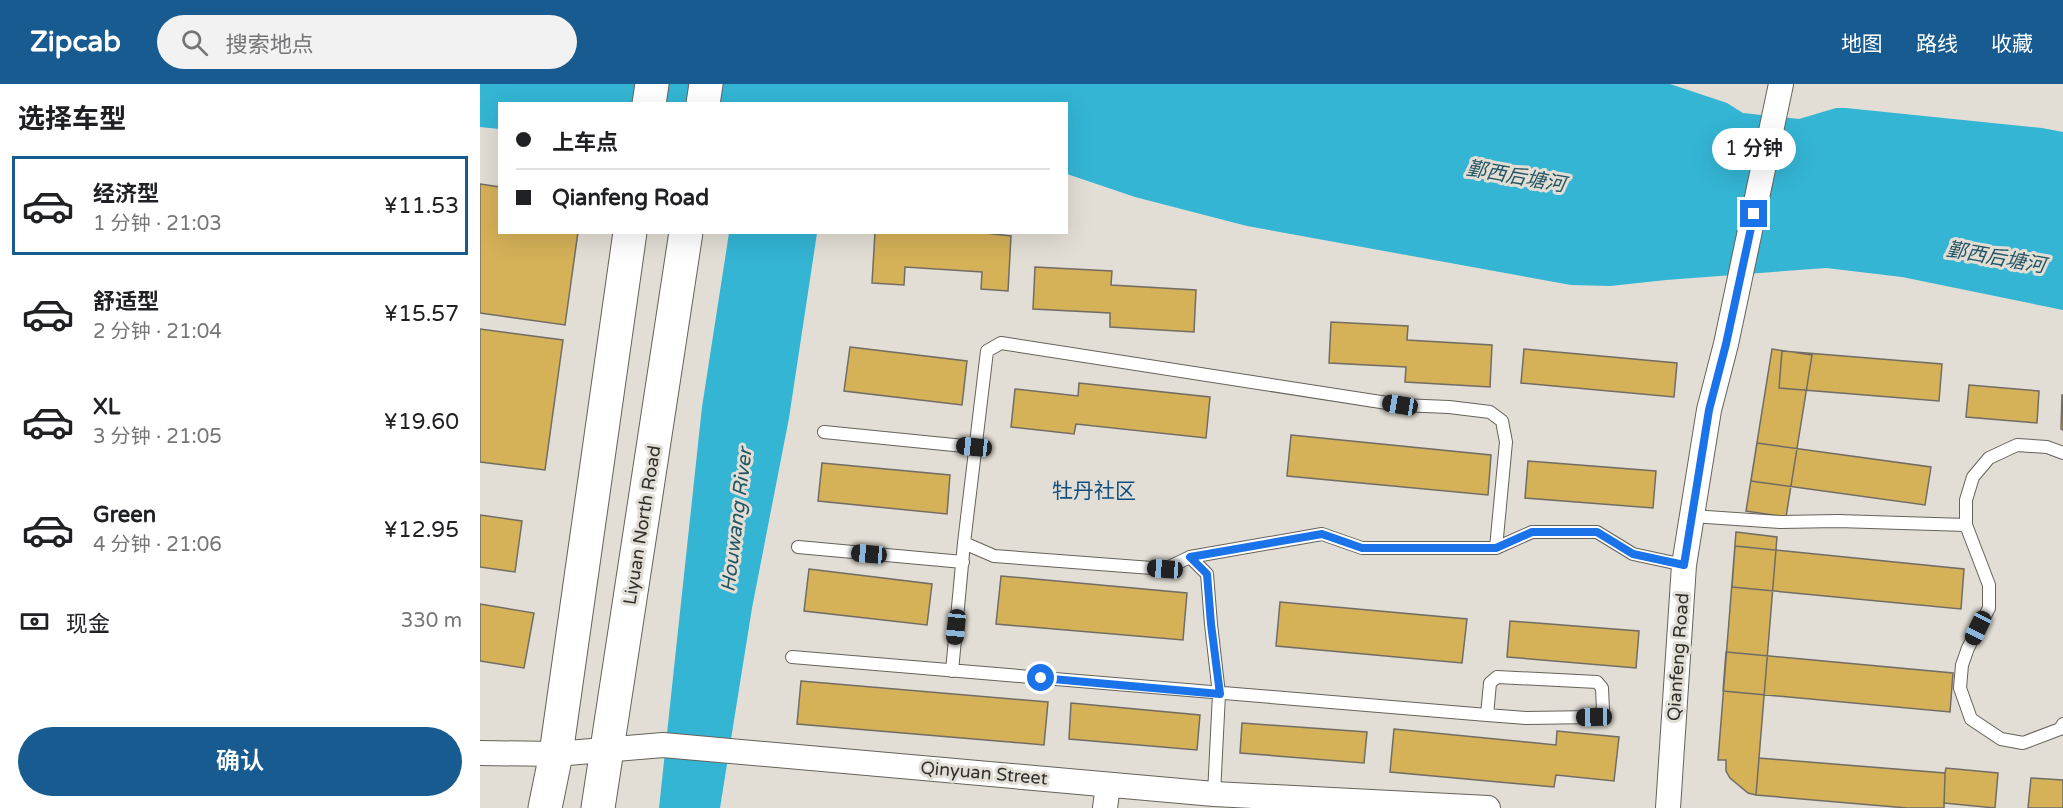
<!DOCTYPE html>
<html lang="zh">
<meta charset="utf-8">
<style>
:root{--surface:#fff;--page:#f2f2f2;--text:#202124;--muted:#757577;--line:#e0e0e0;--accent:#175b90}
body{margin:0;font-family:"Varela Round","Noto Sans SC",sans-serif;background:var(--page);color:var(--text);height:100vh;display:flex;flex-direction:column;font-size:22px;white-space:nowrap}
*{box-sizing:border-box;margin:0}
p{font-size:20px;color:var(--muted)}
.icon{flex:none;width:33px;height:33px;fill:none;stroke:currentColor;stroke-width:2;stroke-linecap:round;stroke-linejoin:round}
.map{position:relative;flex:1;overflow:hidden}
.sheet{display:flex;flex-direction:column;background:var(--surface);width:480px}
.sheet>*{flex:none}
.hud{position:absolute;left:18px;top:18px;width:570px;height:132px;border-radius:0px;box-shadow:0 6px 24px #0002;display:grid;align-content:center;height:132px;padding:0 18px;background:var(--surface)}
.end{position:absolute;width:27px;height:27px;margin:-14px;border:8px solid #1a73e8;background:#fff;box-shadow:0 0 0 3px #fff}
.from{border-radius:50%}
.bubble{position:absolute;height:42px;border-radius:21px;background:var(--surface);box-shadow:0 6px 24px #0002;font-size:20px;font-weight:600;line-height:42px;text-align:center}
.car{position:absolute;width:18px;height:36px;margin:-18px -9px;border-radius:8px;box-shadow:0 0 4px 2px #0007;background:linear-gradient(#222 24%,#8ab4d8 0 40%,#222 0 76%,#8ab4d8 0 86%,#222 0)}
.hud b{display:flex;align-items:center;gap:21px;height:57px;font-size:22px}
.hud b+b{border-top:2px solid var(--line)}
.hud i{width:15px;height:15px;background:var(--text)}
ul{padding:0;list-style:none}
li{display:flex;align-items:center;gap:18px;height:99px;margin:0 12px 9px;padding:0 6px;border:3px solid transparent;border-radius:0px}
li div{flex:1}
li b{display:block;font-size:22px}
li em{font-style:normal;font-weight:600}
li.current{border-color:var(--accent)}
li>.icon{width:54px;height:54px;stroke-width:1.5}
h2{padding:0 18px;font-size:27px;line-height:72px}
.pay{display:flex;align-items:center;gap:15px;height:66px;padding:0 18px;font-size:22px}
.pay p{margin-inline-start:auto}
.primary-button{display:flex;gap:12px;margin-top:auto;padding:12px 18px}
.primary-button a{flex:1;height:69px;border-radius:36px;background:var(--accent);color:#fff;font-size:24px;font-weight:600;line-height:69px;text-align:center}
header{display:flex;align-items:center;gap:36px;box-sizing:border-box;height:84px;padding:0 30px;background:var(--accent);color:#fff}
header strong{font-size:28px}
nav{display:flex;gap:33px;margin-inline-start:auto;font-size:21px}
.search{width:420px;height:54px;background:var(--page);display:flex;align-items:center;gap:15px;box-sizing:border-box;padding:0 21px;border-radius:33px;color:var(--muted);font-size:22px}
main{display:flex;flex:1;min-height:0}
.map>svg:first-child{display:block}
</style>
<header>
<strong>Zipcab</strong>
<div class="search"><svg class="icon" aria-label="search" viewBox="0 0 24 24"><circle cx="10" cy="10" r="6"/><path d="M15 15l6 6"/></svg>搜索地点</div>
<nav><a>地图</a><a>路线</a><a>收藏</a></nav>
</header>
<main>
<section class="sheet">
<h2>选择车型</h2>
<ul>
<li class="current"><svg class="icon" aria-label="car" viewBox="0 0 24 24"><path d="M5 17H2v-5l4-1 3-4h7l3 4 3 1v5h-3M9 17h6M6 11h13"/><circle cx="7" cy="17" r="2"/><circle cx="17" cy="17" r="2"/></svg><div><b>经济型</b><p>1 分钟 · 21:03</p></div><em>¥11.53</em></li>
<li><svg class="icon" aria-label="car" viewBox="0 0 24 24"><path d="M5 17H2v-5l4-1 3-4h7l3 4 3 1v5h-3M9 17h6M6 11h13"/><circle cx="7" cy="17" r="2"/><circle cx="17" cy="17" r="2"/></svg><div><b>舒适型</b><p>2 分钟 · 21:04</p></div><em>¥15.57</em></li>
<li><svg class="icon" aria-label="car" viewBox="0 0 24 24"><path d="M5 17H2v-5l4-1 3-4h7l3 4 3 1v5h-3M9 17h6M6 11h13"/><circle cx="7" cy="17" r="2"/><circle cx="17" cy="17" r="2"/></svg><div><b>XL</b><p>3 分钟 · 21:05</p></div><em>¥19.60</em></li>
<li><svg class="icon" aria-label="car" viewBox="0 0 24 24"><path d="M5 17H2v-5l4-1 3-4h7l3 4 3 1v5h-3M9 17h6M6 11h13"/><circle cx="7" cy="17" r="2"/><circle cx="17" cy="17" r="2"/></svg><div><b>Green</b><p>4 分钟 · 21:06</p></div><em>¥12.95</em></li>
</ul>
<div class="pay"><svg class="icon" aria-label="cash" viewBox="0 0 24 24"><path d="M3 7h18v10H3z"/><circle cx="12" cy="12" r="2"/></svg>现金<p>330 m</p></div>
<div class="primary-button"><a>确认</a></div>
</section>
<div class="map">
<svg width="1583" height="724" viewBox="0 0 1583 724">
<rect width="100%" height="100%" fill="#e2ded5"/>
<!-- water -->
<path fill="#34b5d4" d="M 0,0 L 1190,0 L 1247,19 L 1263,29 L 1319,35 L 1356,24 L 1366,24 L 1562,44 L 1583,48 L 1583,226 L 1422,193 L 1346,184 L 1186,196 L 1130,202 L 1091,201 L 767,142 L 655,113 L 587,90 L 586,20 L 20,20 L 19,45 L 0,43 Z
M 249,149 L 337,149 L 309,334 L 272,524 L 240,724 L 179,724 L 222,323 Z"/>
<!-- building -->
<path fill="#d5b158" stroke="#716d65" stroke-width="1.5" d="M 0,100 L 20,103 L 20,148 L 98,148 L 85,241 L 0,229 Z
M 395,148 L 496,148 L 531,152 L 528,207 L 501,205 L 502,188 L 425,183 L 424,201 L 392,199 Z
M 555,183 L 632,187 L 631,201 L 716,206 L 714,248 L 630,243 L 630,229 L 553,225 Z
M 851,238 L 928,242 L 927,256 L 1012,261 L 1010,303 L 925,298 L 926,283 L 849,279 Z
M 0,245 L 83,256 L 65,386 L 0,378 Z
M 370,263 L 487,277 L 482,321 L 364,307 Z
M 1044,265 L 1197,279 L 1194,313 L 1041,299 Z
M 1292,265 L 1332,271 L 1306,433 L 1266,427 Z
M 1302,267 L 1462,280 L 1459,317 L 1299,304 Z
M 599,299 L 730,313 L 726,354 L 596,340 L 594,350 L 531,343 L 535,305 L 598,312 Z
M 1489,301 L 1559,307 L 1557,339 L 1486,333 Z
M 1582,311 L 1583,311 L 1583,346 L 1581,345 Z
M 811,351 L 1011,371 L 1008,411 L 807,392 Z
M 1277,359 L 1451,383 L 1445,421 L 1271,397 Z
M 1048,377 L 1176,387 L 1173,424 L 1045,414 Z
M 342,379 L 470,391 L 467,430 L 338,417 Z
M 0,431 L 42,437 L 35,488 L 0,483 Z
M 1256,448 L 1297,453 L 1279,674 L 1465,689 L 1464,724 L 1427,724 L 1276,711 L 1268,709 L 1250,694 L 1246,687 L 1246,676 L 1238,676 Z
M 1255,462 L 1484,485 L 1481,525 L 1252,503 Z
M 329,485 L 452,500 L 447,541 L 324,527 Z
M 521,492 L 707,509 L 703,556 L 516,540 Z
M 800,518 L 987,535 L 982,579 L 796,562 Z
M 0,520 L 54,529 L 44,584 L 0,577 Z
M 1030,537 L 1159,547 L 1156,584 L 1027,573 Z
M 1246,568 L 1473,589 L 1470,628 L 1243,607 Z
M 321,597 L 568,618 L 564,661 L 317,640 Z
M 591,619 L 720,631 L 717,666 L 589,655 Z
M 762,639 L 887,648 L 884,679 L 760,669 Z
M 914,645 L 1076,661 L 1077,647 L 1139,653 L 1134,697 L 1076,691 L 1074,703 L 910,688 Z
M 1279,674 L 1465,689 L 1466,684 L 1518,689 L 1515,724 L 1464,719 L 1464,724 L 1427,724 L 1276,711 Z
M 1551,694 L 1583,696 L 1583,724 L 1548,724 Z"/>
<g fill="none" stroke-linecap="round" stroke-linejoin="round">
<!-- service casing -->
<g stroke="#65625a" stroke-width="14">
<path id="service" d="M 344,348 L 494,363
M 1583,369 L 1567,363 L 1537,361 L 1509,374 L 1493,393 L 1486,416 L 1486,441 L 1509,501 L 1509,524 L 1488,564 L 1482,581 L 1480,604 L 1491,635 L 1521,655 L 1543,659 L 1580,645 L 1583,640
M 1212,432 L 1300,438 L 1358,437 L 1486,441
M 318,463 L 483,478
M 710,473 L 685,485 L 514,472 L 484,459 L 507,267 L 521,259 L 920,321 L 969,323 L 1010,328 L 1022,337 L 1026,358 L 1016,464
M 312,573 L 1007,631 L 1046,634 L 1115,633 L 1123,626 L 1122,604 L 1117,598 L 1017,593 L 1010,599 L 1007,631
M 472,587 L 484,459
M 734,710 L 739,610 L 731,540 L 727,490 L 710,473 L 842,450 L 882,464 L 1016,464 L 1052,448 L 1117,448 L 1153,470 L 1204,481"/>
</g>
<!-- minor casing -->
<g stroke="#65625a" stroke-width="26">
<path id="minor" d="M 0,669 L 76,670 L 183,661 L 734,710 L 1008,724
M 625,724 L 628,701
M 1188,724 L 1204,481 L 1229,326 L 1246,260 L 1301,0"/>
</g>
<!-- secondary casing -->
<g stroke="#65625a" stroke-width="35">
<path id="secondary" d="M 169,20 L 172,0
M 223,20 L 226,0
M 65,724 L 76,670 L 150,148
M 118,724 L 206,148"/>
</g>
<!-- service -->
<use href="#service" stroke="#fff" stroke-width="12"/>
<!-- minor -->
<use href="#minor" stroke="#fff" stroke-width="24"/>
<!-- secondary -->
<use href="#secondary" stroke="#fff" stroke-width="33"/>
</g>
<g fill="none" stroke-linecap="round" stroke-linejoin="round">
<!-- route -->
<path stroke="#1a73e8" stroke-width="8" d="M 561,594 L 740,610 L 731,540 L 727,490 L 710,473 L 842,450 L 882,464 L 1016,464 L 1052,448 L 1117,448 L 1153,470 L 1204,481 L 1229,326 L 1246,260 L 1274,130"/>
</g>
<g text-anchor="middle" stroke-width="6" stroke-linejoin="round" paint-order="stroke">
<!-- street labels -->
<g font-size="18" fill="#31302d" stroke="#e2ded5">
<text transform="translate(162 441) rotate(-81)" y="6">Liyuan North Road</text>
<text transform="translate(1198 573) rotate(-86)" y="6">Qianfeng Road</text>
<text transform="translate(504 689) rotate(5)" y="6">Qinyuan Street</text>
</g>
<!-- water labels -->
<g font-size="20" font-style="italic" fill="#235664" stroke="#e2ded5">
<text transform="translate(1036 92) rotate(10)" y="7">鄞西后塘河</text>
<text transform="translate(1516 173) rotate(10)" y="7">鄞西后塘河</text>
<text transform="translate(256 436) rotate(-83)" y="7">Houwang River</text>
</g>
<!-- quarter labels -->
<g font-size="21" fill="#104f7f" stroke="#e2ded5">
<text x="614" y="414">牡丹社区</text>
</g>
</g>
</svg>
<i class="end from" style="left:561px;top:594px"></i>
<i class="end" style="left:1274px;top:130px"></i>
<div class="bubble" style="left:1232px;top:44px;width:84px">1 分钟</div>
<i class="car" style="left:920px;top:321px;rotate:279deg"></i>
<i class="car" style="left:494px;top:363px;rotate:276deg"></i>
<i class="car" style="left:389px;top:470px;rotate:275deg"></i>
<i class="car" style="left:685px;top:485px;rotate:274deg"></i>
<i class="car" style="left:476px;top:543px;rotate:186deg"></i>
<i class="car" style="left:1498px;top:544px;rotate:206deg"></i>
<i class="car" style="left:1114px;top:633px;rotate:269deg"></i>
<div class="hud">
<b><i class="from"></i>上车点</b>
<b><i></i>Qianfeng Road</b>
</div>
</div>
</main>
